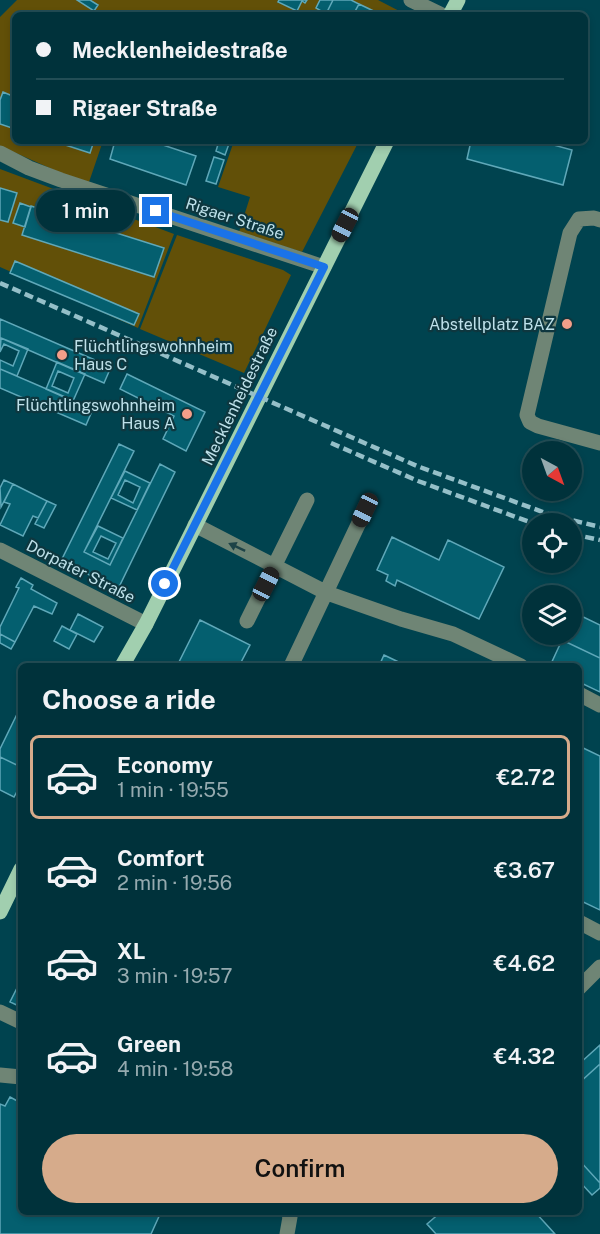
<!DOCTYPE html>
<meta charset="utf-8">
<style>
:root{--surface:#00323b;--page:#0e3e46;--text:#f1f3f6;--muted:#95aaaf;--line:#224d55;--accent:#d6ab8b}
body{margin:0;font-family:"Public Sans",sans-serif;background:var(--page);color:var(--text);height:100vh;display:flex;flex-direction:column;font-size:22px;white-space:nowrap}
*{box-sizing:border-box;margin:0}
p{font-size:20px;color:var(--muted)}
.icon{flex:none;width:33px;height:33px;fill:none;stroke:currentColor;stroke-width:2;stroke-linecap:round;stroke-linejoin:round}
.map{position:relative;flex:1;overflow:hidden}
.panel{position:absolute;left:18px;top:663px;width:564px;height:552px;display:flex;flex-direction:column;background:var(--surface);border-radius:9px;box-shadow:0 3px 9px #0003,0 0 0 2px var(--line)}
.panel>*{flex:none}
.guide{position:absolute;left:12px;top:12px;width:576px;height:132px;border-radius:9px;box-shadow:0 3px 9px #0003,0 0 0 2px var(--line);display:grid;align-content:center;height:132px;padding:0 24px;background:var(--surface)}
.needle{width:39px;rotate:139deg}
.fabs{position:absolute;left:522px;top:441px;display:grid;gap:12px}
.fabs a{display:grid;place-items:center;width:60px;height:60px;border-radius:50%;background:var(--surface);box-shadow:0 3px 9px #0003,0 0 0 2px var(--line);font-size:30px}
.end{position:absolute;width:27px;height:27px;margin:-14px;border:8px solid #1a73e8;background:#fff;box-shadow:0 0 0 3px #fff}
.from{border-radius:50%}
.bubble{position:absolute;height:42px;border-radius:21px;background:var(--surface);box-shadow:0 3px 9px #0003,0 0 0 2px var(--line);font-size:20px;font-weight:600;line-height:42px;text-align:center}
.car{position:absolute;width:18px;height:36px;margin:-18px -9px;border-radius:8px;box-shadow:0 0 4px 2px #0007;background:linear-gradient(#222 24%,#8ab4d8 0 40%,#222 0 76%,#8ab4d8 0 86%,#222 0)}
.guide b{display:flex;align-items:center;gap:21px;height:57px;font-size:22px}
.guide b+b{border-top:2px solid var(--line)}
.guide i{width:15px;height:15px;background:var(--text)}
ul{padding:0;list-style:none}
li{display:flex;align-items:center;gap:18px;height:84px;margin:0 12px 9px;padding:0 12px;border:3px solid transparent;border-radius:9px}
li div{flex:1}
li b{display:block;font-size:22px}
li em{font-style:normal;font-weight:600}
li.active{border-color:var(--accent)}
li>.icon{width:54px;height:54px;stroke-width:1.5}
h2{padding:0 24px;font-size:27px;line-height:72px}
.primary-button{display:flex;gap:12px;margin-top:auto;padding:12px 24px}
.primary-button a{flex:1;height:69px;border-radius:36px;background:var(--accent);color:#111;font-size:24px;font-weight:600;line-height:69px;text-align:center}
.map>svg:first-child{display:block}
</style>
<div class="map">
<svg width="600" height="1234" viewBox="0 0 600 1234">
<rect width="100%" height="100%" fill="#00434f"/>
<!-- green -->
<path fill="#625008" d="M 17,0 L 378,0 L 407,15 L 15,15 L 15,141 L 103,141 L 88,185 L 0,146 L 0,17 Z
M 234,141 L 359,141 L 302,252 L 239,232 L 250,197 L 218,187 Z
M 0,169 L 174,234 L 138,328 L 0,267 Z
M 177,235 L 283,270 L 291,275 L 244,373 L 140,329 Z"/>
<!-- building -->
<path fill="#045f6f" stroke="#5fa8b9" stroke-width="1.5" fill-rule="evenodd" d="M 77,0 L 90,0 L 98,5 L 94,11 Z
M 279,0 L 307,0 L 305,3 L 302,1 L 297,11 L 278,2 Z
M 320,0 L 333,0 L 326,14 L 316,8 Z
M 333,0 L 351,0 L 359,4 L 353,15 L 328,15 L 326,14 Z
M 359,4 L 382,15 L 353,15 Z
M 3,92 L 15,97 L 15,129 L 0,124 L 0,100 Z
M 53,141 L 94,141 L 90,153 Z
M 115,141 L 151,141 L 196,156 L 186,185 L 110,159 Z
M 219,141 L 230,141 L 225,155 L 216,151 Z
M 471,141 L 539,141 L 572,150 L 563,185 L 467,159 Z
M 214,157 L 224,160 L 216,184 L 206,181 Z
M 0,188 L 17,193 L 8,222 L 0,220 Z
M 20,203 L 31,207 L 25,227 L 13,223 Z
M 31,206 L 164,248 L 154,277 L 22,235 Z
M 15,261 L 139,314 L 134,325 L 10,273 Z
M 0,319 L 111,367 L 104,383 L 1,338 L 0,340 Z
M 1,338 L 28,349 L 17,376 L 0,369 L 0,360 L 13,366 L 19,351 L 4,344 L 0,352 Z
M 57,362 L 85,374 L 73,401 L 46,389 ZM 58,371 L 74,378 L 68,393 L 52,386 Z
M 0,369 L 93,409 L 86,425 L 0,388 Z
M 127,374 L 205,412 L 186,451 L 163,439 L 174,416 L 120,389 Z
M 119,444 L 134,451 L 84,552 L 110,565 L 160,464 L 175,472 L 118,589 L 61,561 Z
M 125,471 L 150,483 L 137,510 L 111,498 ZM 125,480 L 140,487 L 133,503 L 118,495 Z
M 4,480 L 13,484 L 1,507 L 0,488 Z
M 13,484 L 47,501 L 38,518 L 33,516 L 23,536 L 0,525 L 10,504 L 4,502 Z
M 47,501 L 56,505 L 44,528 L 35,524 Z
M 98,526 L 123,538 L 110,565 L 84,552 ZM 101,536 L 116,543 L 108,559 L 93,552 Z
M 392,537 L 439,560 L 448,540 L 504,567 L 479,619 L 397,580 L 395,586 L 386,581 L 388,575 L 377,570 Z
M 21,578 L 33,585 L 31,589 L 57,603 L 52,614 L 34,606 L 15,642 L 0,634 L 0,627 L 19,588 L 16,587 Z
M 575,613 L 600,625 L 600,658 L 562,640 L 565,634 L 572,634 L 572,620 Z
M 78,614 L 103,627 L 94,642 L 70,630 Z
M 200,620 L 250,645 L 239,666 L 177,666 Z
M 62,626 L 77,634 L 69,649 L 54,641 Z
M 0,634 L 15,642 L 11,649 L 0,643 Z
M 562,640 L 600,658 L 600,692 L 579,682 L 579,666 L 550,666 Z
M 384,655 L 407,666 L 379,666 Z
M 21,706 L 21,767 L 0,757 L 0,749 Z
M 579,746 L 600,756 L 600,910 L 579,900 Z
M 0,757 L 21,767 L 21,784 L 14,797 L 0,790 Z
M 21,980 L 21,1007 L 10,1002 Z
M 600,1045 L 600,1064 L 579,1083 L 579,1064 Z
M 600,1064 L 600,1183 L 579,1160 L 579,1083 Z
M 10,1097 L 21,1103 L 21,1212 L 161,1212 L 151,1234 L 0,1234 L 0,1104 L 5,1106 Z
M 579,1160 L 600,1183 L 600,1188 L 592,1195 L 579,1181 Z
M 441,1212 L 535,1212 L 555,1234 L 436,1234 L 427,1224 Z"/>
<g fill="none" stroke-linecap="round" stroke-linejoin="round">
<!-- minor -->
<path stroke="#6f8575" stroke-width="15" d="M 411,0 L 442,15
M 0,153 L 29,168 L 61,180 L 324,267
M 600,220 L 594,218 L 579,219 L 570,233 L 527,415 L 530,422 L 538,426 L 600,443
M 195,525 L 327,593 L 401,619 L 453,634 L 521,666
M 0,550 L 146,624
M 247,621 L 307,500
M 291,666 L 365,510
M 579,694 L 600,705
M 579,922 L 600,933
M 579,988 L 600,967
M 0,1012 L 21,1022
M 0,1075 L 21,1077
M 287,1234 L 290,1217 L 288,1212"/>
<!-- major -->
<path stroke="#a1cfaf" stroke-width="15" d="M 450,15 L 458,0
M 122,666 L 146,624 L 387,141
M 0,912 L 21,869"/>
<!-- rail -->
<path stroke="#95bfc8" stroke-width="4.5" stroke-dasharray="9 4.5" stroke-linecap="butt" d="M 0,283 L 417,466 L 551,515 L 600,527
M 331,443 L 418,481 L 535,524
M 572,534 L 600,540"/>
</g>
<!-- one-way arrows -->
<defs><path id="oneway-solid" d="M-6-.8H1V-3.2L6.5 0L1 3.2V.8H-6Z" transform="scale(1.5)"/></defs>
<use fill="#1d4347" href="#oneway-solid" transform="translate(237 547) rotate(-155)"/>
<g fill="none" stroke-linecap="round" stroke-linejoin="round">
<!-- route -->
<path stroke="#1a73e8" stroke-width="8" d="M 156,211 L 324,267 L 165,584"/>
</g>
<!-- markers -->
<g fill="#f49e89" stroke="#0e373f" stroke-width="2">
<circle cx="567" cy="324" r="6"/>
<circle cx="62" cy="355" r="6"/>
<circle cx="187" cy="414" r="6"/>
</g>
<g text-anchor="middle" stroke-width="4.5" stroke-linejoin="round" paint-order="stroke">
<!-- street labels -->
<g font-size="16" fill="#bee1ea" stroke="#0e373f">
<text transform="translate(235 218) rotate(18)" y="6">Rigaer Straße</text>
<text transform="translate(239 396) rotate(-64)" y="6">Mecklenheidestraße</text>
<text transform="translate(81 571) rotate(27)" y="6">Dorpater Straße</text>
</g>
<!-- poi labels -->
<g font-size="16" fill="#bee1ea" stroke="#0e373f" text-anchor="end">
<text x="555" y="330">Abstellplatz BAZ</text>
<text x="74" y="352" text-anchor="start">Flüchtlingswohnheim<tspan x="74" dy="18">Haus C</tspan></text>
<text x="175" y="411">Flüchtlingswohnheim<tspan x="175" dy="18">Haus A</tspan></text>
</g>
</g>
</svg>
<div class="fabs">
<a><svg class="needle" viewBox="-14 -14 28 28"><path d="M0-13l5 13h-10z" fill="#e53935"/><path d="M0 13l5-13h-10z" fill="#95aaaf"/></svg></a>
<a><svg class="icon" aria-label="locate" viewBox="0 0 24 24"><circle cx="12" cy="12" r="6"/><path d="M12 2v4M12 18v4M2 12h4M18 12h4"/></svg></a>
<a><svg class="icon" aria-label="layers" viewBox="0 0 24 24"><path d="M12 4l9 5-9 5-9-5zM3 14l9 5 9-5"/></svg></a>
</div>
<i class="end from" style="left:165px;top:584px"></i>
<i class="end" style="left:156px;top:211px"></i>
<div class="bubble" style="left:36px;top:190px;width:99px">1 min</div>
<i class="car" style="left:345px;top:225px;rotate:207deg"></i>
<i class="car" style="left:365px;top:510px;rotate:205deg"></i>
<i class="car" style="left:266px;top:584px;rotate:27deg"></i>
<div class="guide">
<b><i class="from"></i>Mecklenheidestraße</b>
<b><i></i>Rigaer Straße</b>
</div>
<section class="panel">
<h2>Choose a ride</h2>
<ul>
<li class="active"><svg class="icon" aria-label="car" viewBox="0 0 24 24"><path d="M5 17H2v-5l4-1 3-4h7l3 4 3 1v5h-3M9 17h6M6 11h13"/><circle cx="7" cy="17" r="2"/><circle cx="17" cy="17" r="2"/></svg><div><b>Economy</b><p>1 min · 19:55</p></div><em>€2.72</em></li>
<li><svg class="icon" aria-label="car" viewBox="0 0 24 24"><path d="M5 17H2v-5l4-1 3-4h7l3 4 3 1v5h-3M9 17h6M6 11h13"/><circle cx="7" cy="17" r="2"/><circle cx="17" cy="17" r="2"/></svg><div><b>Comfort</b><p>2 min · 19:56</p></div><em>€3.67</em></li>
<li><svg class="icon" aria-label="car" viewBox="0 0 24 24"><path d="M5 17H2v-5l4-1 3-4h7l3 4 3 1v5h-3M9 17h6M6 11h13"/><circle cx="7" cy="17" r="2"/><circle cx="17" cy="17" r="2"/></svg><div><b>XL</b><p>3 min · 19:57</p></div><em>€4.62</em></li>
<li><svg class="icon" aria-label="car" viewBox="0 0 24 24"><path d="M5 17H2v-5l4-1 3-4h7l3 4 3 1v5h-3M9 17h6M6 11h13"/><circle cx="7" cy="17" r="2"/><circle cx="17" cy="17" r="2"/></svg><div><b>Green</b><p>4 min · 19:58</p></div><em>€4.32</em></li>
</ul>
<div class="primary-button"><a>Confirm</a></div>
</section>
</div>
